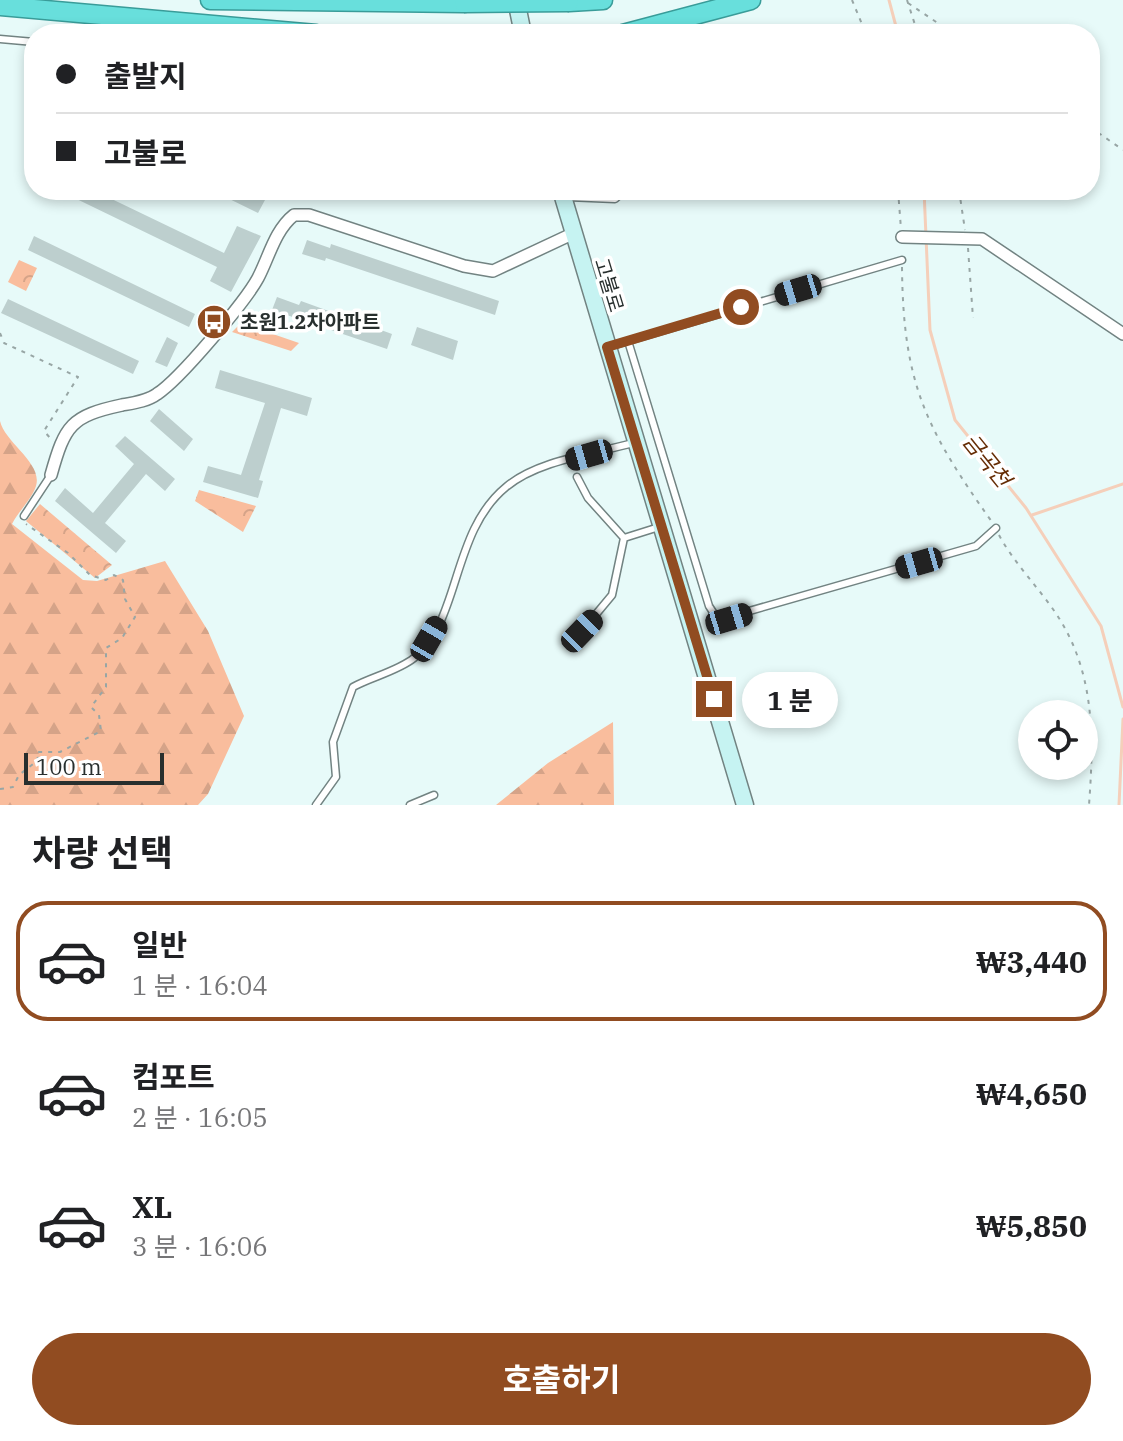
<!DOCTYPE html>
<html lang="ko">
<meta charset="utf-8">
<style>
:root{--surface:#fff;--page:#f2f2f2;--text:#202124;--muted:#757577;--line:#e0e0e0;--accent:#914c21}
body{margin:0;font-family:"IBM Plex Serif","Noto Sans KR",serif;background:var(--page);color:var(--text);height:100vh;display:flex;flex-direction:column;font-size:30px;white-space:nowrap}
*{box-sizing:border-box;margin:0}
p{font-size:26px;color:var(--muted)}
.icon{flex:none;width:44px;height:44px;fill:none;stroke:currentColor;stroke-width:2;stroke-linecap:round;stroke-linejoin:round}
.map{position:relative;height:805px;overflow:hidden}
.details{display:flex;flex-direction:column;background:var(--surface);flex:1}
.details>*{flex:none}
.guide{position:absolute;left:24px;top:24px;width:1076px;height:176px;border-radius:32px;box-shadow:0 4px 12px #0003;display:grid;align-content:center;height:176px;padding:0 32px;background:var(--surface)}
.tools{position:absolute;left:1018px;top:700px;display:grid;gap:16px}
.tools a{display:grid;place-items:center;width:80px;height:80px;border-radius:50%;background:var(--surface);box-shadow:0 4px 12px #0003;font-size:40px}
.scale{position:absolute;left:24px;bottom:20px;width:140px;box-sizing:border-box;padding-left:8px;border:4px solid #282f2e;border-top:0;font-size:22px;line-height:28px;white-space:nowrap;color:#282f2e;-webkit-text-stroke:6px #fff;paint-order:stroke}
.end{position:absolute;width:36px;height:36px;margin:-18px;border:10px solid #914c21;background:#fff;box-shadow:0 0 0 4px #fff}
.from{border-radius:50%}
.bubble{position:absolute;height:56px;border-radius:28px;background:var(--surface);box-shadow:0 4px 12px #0003;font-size:26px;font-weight:700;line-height:56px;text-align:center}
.car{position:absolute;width:24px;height:48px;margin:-24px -12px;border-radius:10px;box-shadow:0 0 6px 2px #0007;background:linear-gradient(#222 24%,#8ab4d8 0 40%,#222 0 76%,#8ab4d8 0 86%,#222 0)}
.guide b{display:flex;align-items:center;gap:28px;height:76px;font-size:30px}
.guide b+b{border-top:2px solid var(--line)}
.guide i{width:20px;height:20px;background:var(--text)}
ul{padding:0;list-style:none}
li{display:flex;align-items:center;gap:24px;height:120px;margin:0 16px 12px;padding:0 16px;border:4px solid transparent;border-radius:32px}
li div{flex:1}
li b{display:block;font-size:30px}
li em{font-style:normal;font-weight:700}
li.current{border-color:var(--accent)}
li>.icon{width:72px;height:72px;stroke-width:1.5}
h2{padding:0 32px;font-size:36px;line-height:96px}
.action{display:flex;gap:16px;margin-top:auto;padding:16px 32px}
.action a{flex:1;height:92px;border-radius:48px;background:var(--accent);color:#fff;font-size:32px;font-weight:700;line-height:92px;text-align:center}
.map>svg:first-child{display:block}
</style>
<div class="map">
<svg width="1123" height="805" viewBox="0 0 1123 805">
<defs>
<pattern id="forest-firs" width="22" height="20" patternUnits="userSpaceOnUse" patternTransform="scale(2)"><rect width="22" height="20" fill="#f9bd9d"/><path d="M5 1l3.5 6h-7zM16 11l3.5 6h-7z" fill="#d5a388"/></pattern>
<pattern id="park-crowns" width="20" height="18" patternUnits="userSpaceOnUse" patternTransform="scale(2)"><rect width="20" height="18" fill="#f9bd9d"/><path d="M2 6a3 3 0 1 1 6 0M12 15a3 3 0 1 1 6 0" fill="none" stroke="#d5a388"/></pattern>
</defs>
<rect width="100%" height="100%" fill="#e7faf9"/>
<!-- forest -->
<path fill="url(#forest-firs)" d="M 0,421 C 5,443 43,463 36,486 C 32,499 18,512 12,524 L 83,580 L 97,581 L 165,561 L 208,631 L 244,716 L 208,794 L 198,805 L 0,805 Z
M 613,722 L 614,805 L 496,805 L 548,763 Z"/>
<!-- park -->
<path fill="url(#park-crowns)" d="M 19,260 L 37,268 L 26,291 L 8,282 Z
M 241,323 L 299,343 L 291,351 L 232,332 Z
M 199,490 L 256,506 L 243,532 L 195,501 Z
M 40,504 L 112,565 L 95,578 L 26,521 Z"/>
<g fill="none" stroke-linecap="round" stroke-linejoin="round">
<!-- stream -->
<path stroke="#f5cfba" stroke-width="3" d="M 889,0 L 898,34
M 924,190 L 930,330 L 955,420 L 1026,508 L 1101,626 L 1123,707
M 1032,515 L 1123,484
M 1119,805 L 1123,719"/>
</g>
<!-- building -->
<path fill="#bdcfce" d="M 58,190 L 93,190 L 224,253 L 237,226 L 261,236 L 231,292 L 210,281 L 217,267 Z
M 211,190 L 244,190 L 265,200 L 258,213 Z
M 34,236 L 195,314 L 189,327 L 28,250 Z
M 307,240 L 330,248 L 331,244 L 499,301 L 495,315 L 326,258 L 325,261 L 302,254 Z
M 277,297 L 299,305 L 301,301 L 392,334 L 387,349 L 272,310 Z
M 8,299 L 139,361 L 133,374 L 1,313 Z
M 417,327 L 458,341 L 453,360 L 411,345 Z
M 167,337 L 178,343 L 167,367 L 155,362 Z
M 220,370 L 312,398 L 307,416 L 281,408 L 259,480 L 263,481 L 258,498 L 203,482 L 208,466 L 241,475 L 265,403 L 215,388 Z
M 159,409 L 193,439 L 184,451 L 150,421 Z
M 125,436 L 175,479 L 165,491 L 146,474 L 105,523 L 126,541 L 116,553 L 55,501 L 65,488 L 93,513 L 134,464 L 115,446 Z"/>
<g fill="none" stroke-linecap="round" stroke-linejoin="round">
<!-- service casing -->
<g stroke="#728382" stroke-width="9">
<path id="service" d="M 0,39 L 34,42
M 357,194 L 358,190
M 567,197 L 615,199 L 625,190
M 628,341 L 709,606 L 718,620 L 976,546 L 996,528
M 611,346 L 902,260
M 577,477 L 588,498 L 624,538 L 612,595 L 582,631
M 24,516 L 51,475
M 624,538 L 659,527
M 316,805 L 336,777 L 333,742 L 353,687 C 371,677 398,671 414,658 C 461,620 451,532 506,487 C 538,460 594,454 633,443
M 410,805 L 434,795"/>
</g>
<!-- minor casing -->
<g stroke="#728382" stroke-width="14">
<path id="minor" d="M 902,237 L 982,239 L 1123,334
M 51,475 C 65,425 71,416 122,405 C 133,403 148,401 157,394 C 179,380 245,302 258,278 C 269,257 275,230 294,215 L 309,215 L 464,266 L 493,271 L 572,234"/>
</g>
<!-- secondary casing -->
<g stroke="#728382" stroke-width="19">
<path id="secondary" d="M 516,0 L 523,34
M 561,190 L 745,805"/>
</g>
<!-- trunk casing -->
<g stroke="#399c99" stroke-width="21">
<path id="trunk" d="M 210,0 L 464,3
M 569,2 L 603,0
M 0,6 L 316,34
M 623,34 L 751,0"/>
</g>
<!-- path -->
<path stroke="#98a6a5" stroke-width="2" stroke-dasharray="4 6" stroke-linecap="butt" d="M 852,0 L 866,34
M 907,0 L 918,34
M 908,3 L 954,34
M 1090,127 L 1123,150
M 898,190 L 901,229
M 959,190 L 965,230
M 968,248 L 973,318
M 902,267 C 903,384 926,429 992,522
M 0,333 L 4,343 L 78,377 L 44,431 L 51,439
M 999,535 C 1014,563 1039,588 1057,615 C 1095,673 1094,738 1089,805
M 0,789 L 13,787 L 19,775 L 38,760 L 37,752 L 60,752 L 101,731 L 99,715 L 91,707 L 106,687 L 106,648 L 122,638 L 135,617 L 125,599 L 123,580 L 114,575 L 106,580 L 90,575 L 68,553 L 26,524"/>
<!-- service -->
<use href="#service" stroke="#fff" stroke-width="6"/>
<!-- minor -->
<use href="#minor" stroke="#fff" stroke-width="11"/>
<!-- secondary -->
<use href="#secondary" stroke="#c6f3f2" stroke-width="16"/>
<!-- trunk -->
<use href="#trunk" stroke="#68dfdc" stroke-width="18"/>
<!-- trunk-bridge casing -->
<g stroke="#399c99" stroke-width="21" stroke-linecap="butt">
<path id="trunk-bridge" d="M 464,3 L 569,2"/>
</g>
<!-- trunk-bridge -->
<use href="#trunk-bridge" stroke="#68dfdc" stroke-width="18"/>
</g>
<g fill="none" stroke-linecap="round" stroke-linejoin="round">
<!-- route -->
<path stroke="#914c21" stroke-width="10" d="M 714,699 L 607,347 L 741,307"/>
</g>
<!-- icons -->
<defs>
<g id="bus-disc" transform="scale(1.8)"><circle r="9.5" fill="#914c21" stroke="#fff"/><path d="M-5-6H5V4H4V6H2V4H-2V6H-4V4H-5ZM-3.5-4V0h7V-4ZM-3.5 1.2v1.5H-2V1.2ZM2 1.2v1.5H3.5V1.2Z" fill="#fff"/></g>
</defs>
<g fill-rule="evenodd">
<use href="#bus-disc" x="214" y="322"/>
</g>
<g text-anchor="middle" stroke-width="7" stroke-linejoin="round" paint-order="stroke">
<!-- street labels -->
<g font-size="20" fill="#282f2e" stroke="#fff">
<text transform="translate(609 285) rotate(73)" y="7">고불로</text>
</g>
<!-- poi labels -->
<g font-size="20" font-weight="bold" fill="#282f2e" stroke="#fff" text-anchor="start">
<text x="240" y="329">초원1.2차아파트</text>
</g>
<!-- water labels -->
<g font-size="22" font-style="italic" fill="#662d05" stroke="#fff">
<text transform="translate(987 460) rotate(51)" y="8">금곡천</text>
</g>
</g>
</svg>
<div class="tools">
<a><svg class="icon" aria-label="locate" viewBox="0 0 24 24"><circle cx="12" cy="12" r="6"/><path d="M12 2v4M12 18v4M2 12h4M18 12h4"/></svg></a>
</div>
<div class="scale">100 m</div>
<i class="end from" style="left:741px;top:307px"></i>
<i class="end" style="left:714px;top:699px"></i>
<div class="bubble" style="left:742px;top:672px;width:96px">1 분</div>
<i class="car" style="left:798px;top:290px;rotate:253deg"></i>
<i class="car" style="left:589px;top:455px;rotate:254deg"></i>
<i class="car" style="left:919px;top:563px;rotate:254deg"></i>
<i class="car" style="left:729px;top:619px;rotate:73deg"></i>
<i class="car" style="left:582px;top:631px;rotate:44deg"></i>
<i class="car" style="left:429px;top:639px;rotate:30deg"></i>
<div class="guide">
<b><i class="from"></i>출발지</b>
<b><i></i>고불로</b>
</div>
</div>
<section class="details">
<h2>차량 선택</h2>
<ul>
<li class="current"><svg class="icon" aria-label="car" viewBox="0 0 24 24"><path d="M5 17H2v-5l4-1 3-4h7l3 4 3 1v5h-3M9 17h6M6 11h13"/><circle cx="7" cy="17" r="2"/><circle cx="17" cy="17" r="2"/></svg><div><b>일반</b><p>1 분 · 16:04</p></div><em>₩3,440</em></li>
<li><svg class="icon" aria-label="car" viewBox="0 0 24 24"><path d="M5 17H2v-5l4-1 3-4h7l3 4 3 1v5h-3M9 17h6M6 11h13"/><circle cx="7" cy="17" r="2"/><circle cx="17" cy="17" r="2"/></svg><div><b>컴포트</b><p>2 분 · 16:05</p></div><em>₩4,650</em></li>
<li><svg class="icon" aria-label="car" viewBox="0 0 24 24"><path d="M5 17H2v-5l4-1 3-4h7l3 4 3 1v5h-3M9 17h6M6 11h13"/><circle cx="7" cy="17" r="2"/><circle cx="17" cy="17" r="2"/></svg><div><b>XL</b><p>3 분 · 16:06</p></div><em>₩5,850</em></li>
</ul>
<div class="action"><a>호출하기</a></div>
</section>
